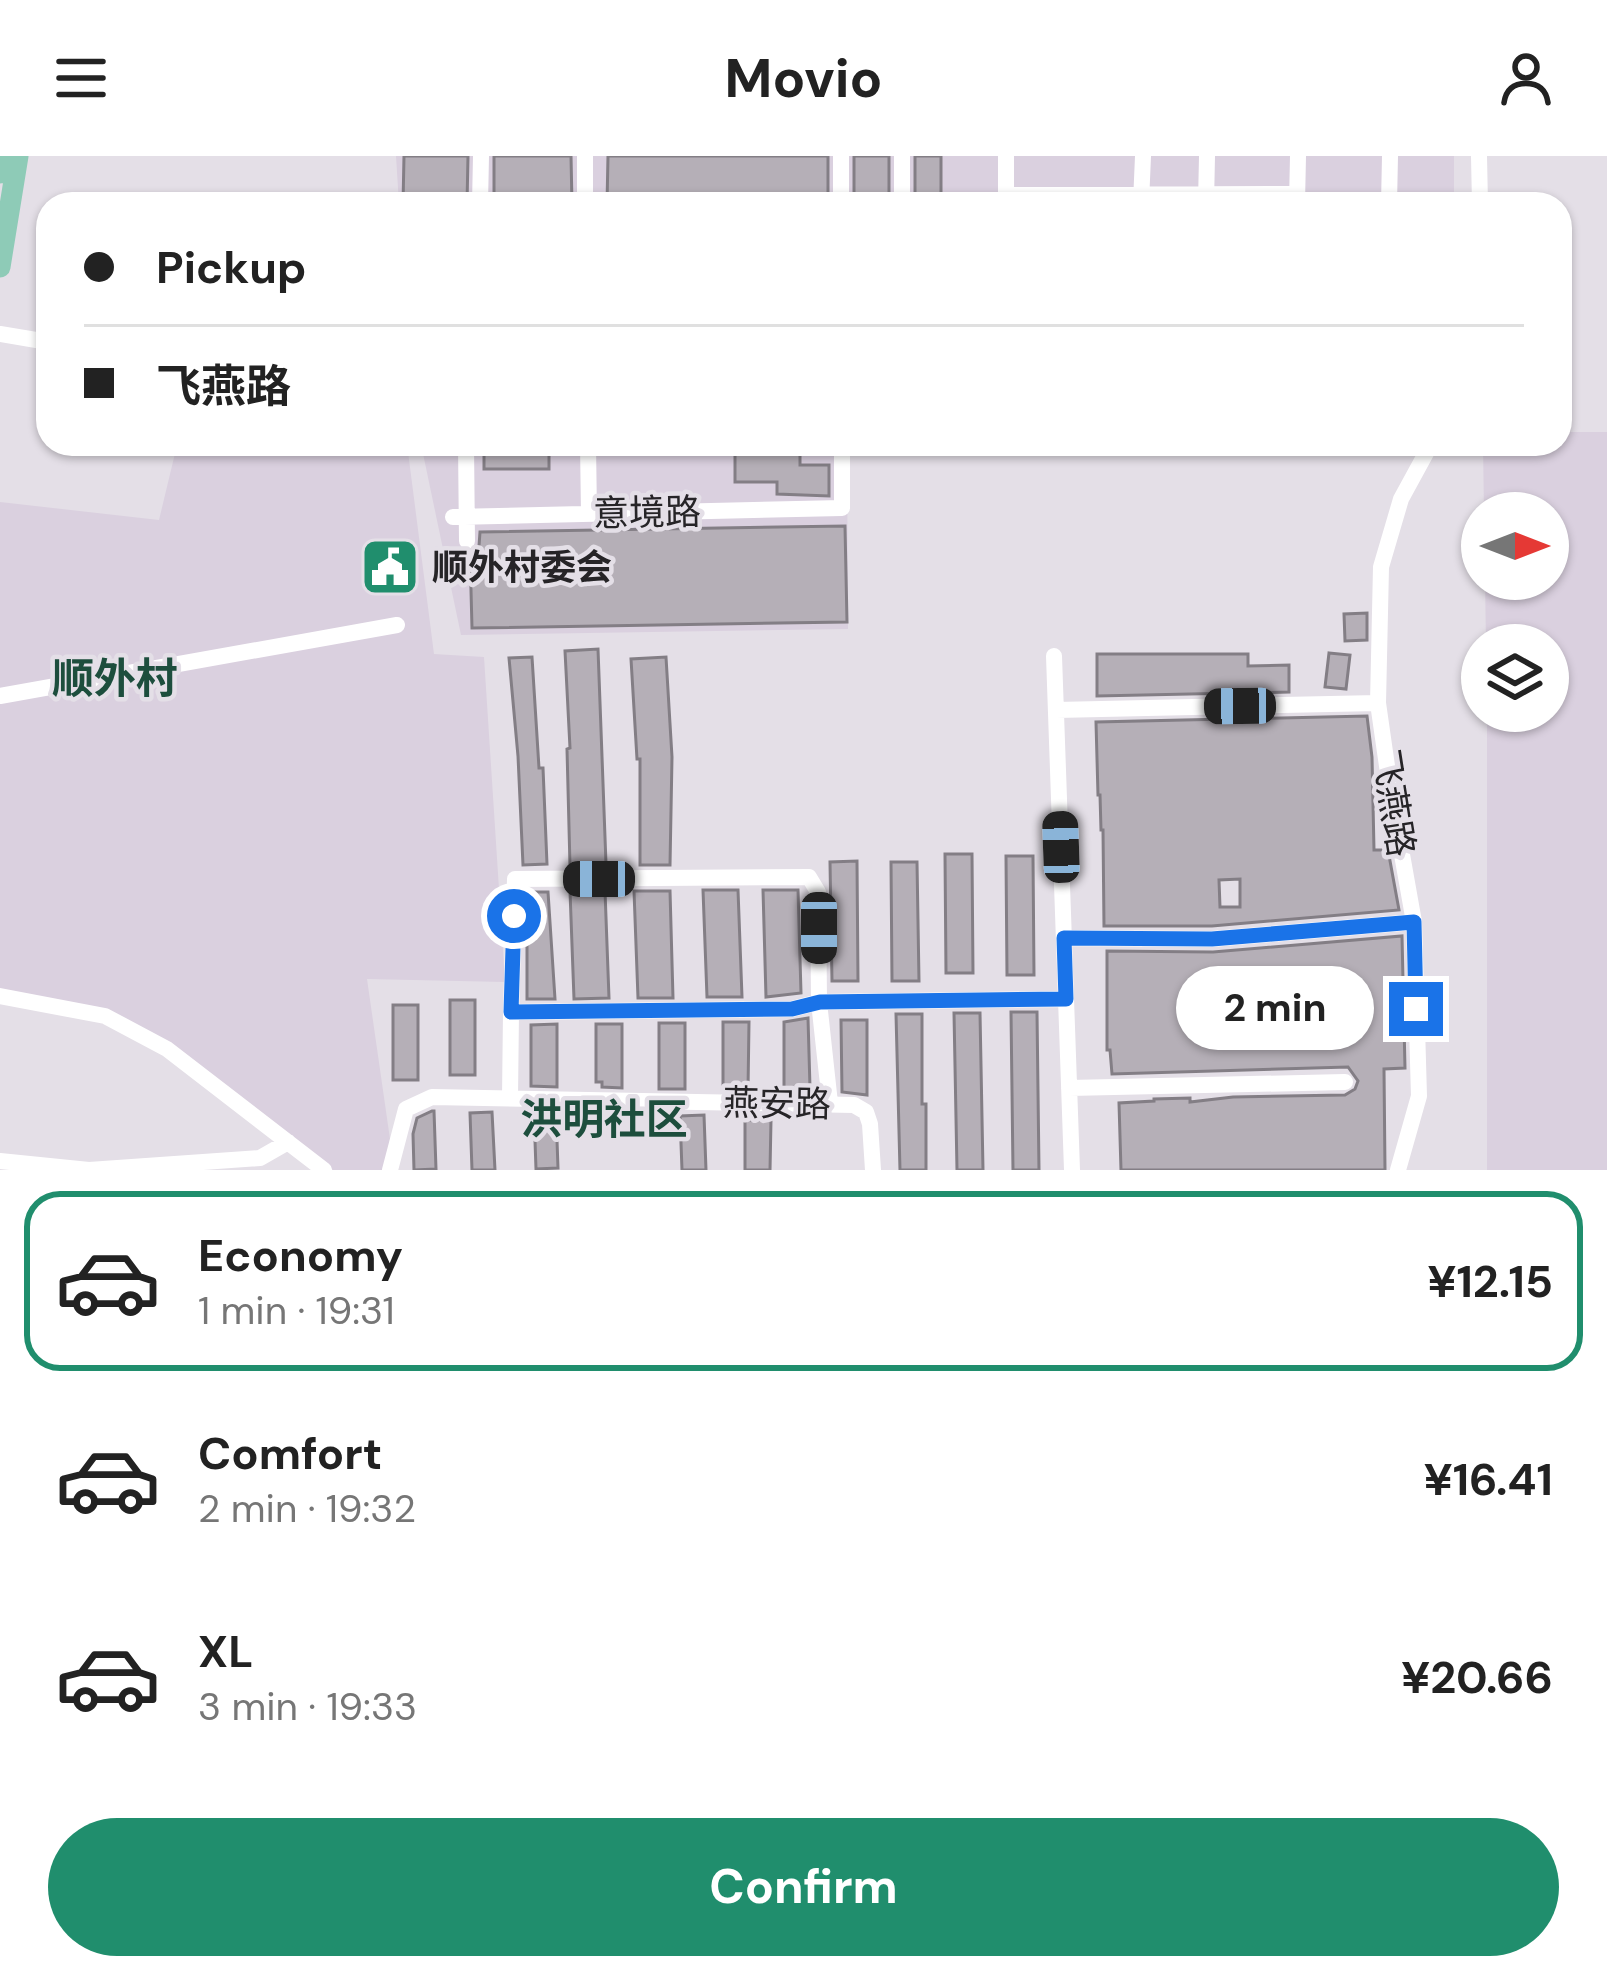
<!DOCTYPE html>
<meta charset="utf-8">
<style>
:root{--surface:#fff;--page:#f6f6f6;--text:#222;--muted:#767676;--line:#e0e0e0;--accent:#208e6d}
body{margin:0;font-family:"DM Sans","Noto Sans SC",sans-serif;background:var(--page);color:var(--text);height:100vh;display:flex;flex-direction:column;font-size:45px;white-space:nowrap}
*{box-sizing:border-box;margin:0}
p{font-size:39px;color:var(--muted)}
.icon{flex:none;width:66px;height:66px;fill:none;stroke:currentColor;stroke-width:2;stroke-linecap:round;stroke-linejoin:round}
.map{position:relative;height:1014px;overflow:hidden}
.side{display:flex;flex-direction:column;background:var(--surface);flex:1}
.side>*{flex:none}
.hud{position:absolute;left:36px;top:36px;width:1536px;height:264px;border-radius:36px;box-shadow:0 3px 9px #0004;display:grid;align-content:center;height:264px;padding:0 48px;background:var(--surface)}
.needle{width:78px;rotate:90deg}
.buttons{position:absolute;left:1461px;top:336px;display:grid;gap:24px}
.buttons a{display:grid;place-items:center;width:108px;height:108px;border-radius:50%;background:var(--surface);box-shadow:0 3px 9px #0004;font-size:60px}
.end{position:absolute;width:54px;height:54px;margin:-27px;border:15px solid #1a73e8;background:#fff;box-shadow:0 0 0 6px #fff}
.from{border-radius:50%}
.bubble{position:absolute;height:84px;border-radius:42px;background:var(--surface);box-shadow:0 3px 9px #0004;font-size:39px;font-weight:700;line-height:84px;text-align:center}
.car{position:absolute;width:36px;height:72px;margin:-36px -18px;border-radius:15px;box-shadow:0 0 9px 3px #0007;background:linear-gradient(#222 24%,#8ab4d8 0 40%,#222 0 76%,#8ab4d8 0 86%,#222 0)}
.hud b{display:flex;align-items:center;gap:42px;height:114px;font-size:45px}
.hud b+b{border-top:3px solid var(--line)}
.hud i{width:30px;height:30px;background:var(--text)}
ul{padding:21px 0 0;list-style:none}
li{display:flex;align-items:center;gap:36px;height:180px;margin:0 24px 18px;padding:0 24px;border:6px solid transparent;border-radius:36px}
li div{flex:1}
li b{display:block;font-size:45px}
li em{font-style:normal;font-weight:700}
li.current{border-color:var(--accent)}
li>.icon{width:108px;height:108px;stroke-width:1.5}
.action{display:flex;gap:24px;margin-top:auto;padding:24px 48px}
.action a{flex:1;height:138px;border-radius:72px;background:var(--accent);color:#fff;font-size:48px;font-weight:700;line-height:138px;text-align:center}
header{display:flex;justify-content:space-between;align-items:center;height:156px;padding:0 48px;background:var(--surface);font-size:54px;font-weight:700}
.map>svg:first-child{display:block}
</style>
<header><svg class="icon" aria-label="menu" viewBox="0 0 24 24"><path d="M4 6h16M4 12h16M4 18h16"/></svg>Movio<svg class="icon" aria-label="person" viewBox="0 0 24 24"><circle cx="12" cy="8" r="4"/><path d="M4 21q1-7 8-7t8 7"/></svg></header>
<div class="map">
<svg width="1607" height="1014" viewBox="0 0 1607 1014">
<rect width="100%" height="100%" fill="#e4dfe7"/>
<!-- built -->
<path fill="#dad0df" d="M 396,0 L 1454,0 L 1454,48 L 399,48 Z
M 1560,276 L 1607,276 L 1607,1014 L 1487,1014 L 1487,555 L 1548,555 L 1548,489 L 1486,489 L 1485,423 L 1548,423 L 1548,357 L 1484,357 L 1483,288 L 1560,288 Z
M 407,288 L 434,498 L 484,501 L 505,826 L 367,823 L 390,983 L 385,1014 L 333,1014 L 160,881 L 0,833 L 0,346 L 159,364 L 177,289 Z
M 421,288 L 847,288 L 848,473 L 461,479 Z"/>
<!-- building -->
<path fill="#b5afb7" stroke="#837e85" stroke-width="3" fill-rule="evenodd" d="M 404,0 L 468,0 L 467,48 L 403,48 Z
M 494,0 L 571,0 L 572,48 L 494,48 Z
M 608,0 L 828,0 L 828,48 L 760,48 L 760,45 L 607,48 Z
M 854,0 L 889,0 L 889,48 L 854,48 Z
M 915,0 L 941,0 L 941,48 L 915,48 Z
M 735,288 L 800,288 L 800,309 L 829,309 L 829,340 L 777,338 L 777,326 L 735,326 Z
M 484,289 L 549,289 L 549,313 L 484,313 Z
M 845,370 L 847,466 L 472,472 L 470,397 L 479,390 L 480,376 Z
M 1367,457 L 1367,484 L 1345,485 L 1344,458 Z
M 598,493 L 606,708 L 570,710 L 567,593 L 570,592 L 565,495 Z
M 1329,497 L 1350,499 L 1346,533 L 1325,531 Z
M 1097,498 L 1248,498 L 1248,510 L 1289,509 L 1289,536 L 1097,540 Z
M 532,501 L 539,612 L 543,612 L 547,708 L 523,709 L 518,600 L 509,502 Z
M 666,501 L 672,601 L 670,709 L 640,709 L 640,603 L 637,603 L 631,503 Z
M 1367,560 L 1372,601 L 1374,694 L 1388,694 L 1399,754 L 1212,770 L 1104,770 L 1103,674 L 1101,674 L 1100,639 L 1098,639 L 1096,566 ZM 1240,723 L 1240,751 L 1220,751 L 1219,724 Z
M 945,698 L 972,698 L 973,817 L 946,817 Z
M 1006,700 L 1033,700 L 1034,819 L 1007,819 Z
M 857,705 L 858,825 L 832,825 L 830,706 Z
M 891,706 L 917,706 L 919,825 L 892,825 Z
M 703,734 L 738,734 L 742,841 L 707,841 Z
M 763,734 L 798,734 L 801,837 L 766,841 Z
M 570,735 L 605,735 L 609,842 L 574,843 Z
M 634,735 L 670,735 L 673,842 L 638,842 Z
M 527,736 L 548,736 L 555,843 L 527,843 Z
M 1402,780 L 1405,912 L 1384,913 L 1385,1014 L 1121,1014 L 1119,947 L 1154,945 L 1154,943 L 1190,942 L 1190,946 L 1233,941 L 1345,939 L 1355,933 L 1358,925 L 1348,911 L 1112,918 L 1110,894 L 1107,894 L 1107,795 L 1213,796 Z
M 450,844 L 475,844 L 475,919 L 450,919 Z
M 393,849 L 418,849 L 418,924 L 393,924 Z
M 1011,856 L 1037,856 L 1039,1014 L 1013,1014 Z
M 954,857 L 980,857 L 983,1014 L 957,1014 Z
M 896,858 L 922,858 L 922,948 L 926,948 L 926,1014 L 900,1014 Z
M 808,862 L 810,932 L 784,932 L 784,866 Z
M 841,864 L 867,864 L 867,939 L 842,936 Z
M 723,866 L 749,866 L 748,934 L 723,934 Z
M 659,867 L 685,867 L 685,933 L 659,933 Z
M 557,868 L 557,931 L 531,930 L 531,869 Z
M 596,868 L 622,868 L 622,932 L 602,931 L 602,926 L 596,926 Z
M 432,955 L 434,955 L 436,1013 L 414,1014 L 413,978 L 417,962 Z
M 492,956 L 495,1014 L 472,1014 L 470,957 Z
M 534,956 L 556,956 L 558,1012 L 536,1013 Z
M 704,959 L 706,1014 L 682,1014 L 680,960 Z
M 745,964 L 771,964 L 770,1014 L 745,1014 Z"/>
<g fill="none" stroke-linecap="round" stroke-linejoin="round">
<!-- minor -->
<path stroke="#fff" stroke-width="16" d="M 585,0 L 585,48
M 841,0 L 841,48
M 902,0 L 902,48
M 1006,0 L 1006,47
M 1479,0 L 1480,48
M 1006,39 L 1297,38
M 1141,47 L 1143,0
M 1206,47 L 1207,0
M 1297,47 L 1298,0
M 480,48 L 481,0
M 1389,48 L 1390,0
M 0,178 L 48,186
M 466,288 L 467,385
M 588,288 L 589,358
M 453,361 L 842,352 L 842,288
M 1054,500 L 1072,1014
M 0,540 L 397,469
M 1056,554 L 1378,547
M 1064,782 L 1212,783 L 1414,766
M 0,840 L 105,860 L 167,893 L 324,1014
M 511,856 L 515,723 L 809,721 L 818,736 L 819,846 L 830,947
M 1069,932 L 1345,926
M 510,942 L 511,856 L 792,853 L 819,846 L 1066,843
M 0,1005 L 89,1014 L 260,1002 L 288,986
M 390,1014 L 406,953 L 432,941 L 854,949 L 866,956 L 870,968 L 873,1014
M 1398,1014 L 1419,940 L 1414,766 L 1390,631 L 1378,547 L 1381,411 L 1401,343 L 1431,288"/>
<!-- major -->
<path stroke="#8ecbb7" stroke-width="21" d="M 0,17 L 3,0
M 0,111 L 18,0"/>
</g>
<g fill="none" stroke-linecap="round" stroke-linejoin="round">
<!-- route -->
<path stroke="#1a73e8" stroke-width="15" d="M 514,760 L 511,856 L 792,853 L 820,846 L 1066,843 L 1064,782 L 1212,783 L 1414,766 L 1416,853"/>
</g>
<!-- icons -->
<defs>
<g id="civic-square" transform="scale(3)"><rect x="-9" y="-9" width="18" height="18" rx="4" fill="#208e6d" stroke="#e4dfe7"/><path d="M-.6-6.5H3V-4.5H.6V-3L4-1V1h2V6H-6V1h2V-1L-.6-3ZM-1.2 2.5V6h2.4V2.5Z" fill="#fff"/></g>
</defs>
<g fill-rule="evenodd">
<use href="#civic-square" x="390" y="411"/>
</g>
<g text-anchor="middle" stroke-width="9" stroke-linejoin="round" paint-order="stroke">
<!-- street labels -->
<g font-size="36" fill="#262427" stroke="#e4dfe7">
<text transform="translate(647 356) rotate(-1)" y="13">意境路</text>
<text transform="translate(1394 647) rotate(81)" y="13">飞燕路</text>
<text transform="translate(777 947) rotate(1)" y="13">燕安路</text>
</g>
<!-- poi labels -->
<g font-size="36" font-weight="bold" fill="#262427" stroke="#e4dfe7" text-anchor="start">
<text x="432" y="424">顺外村委会</text>
</g>
<!-- quarter labels -->
<g font-size="42" font-weight="bold" fill="#1d4e3d" stroke="#e4dfe7">
<text x="115" y="537">顺外村</text>
<text x="604" y="978">洪明社区</text>
</g>
</g>
</svg>
<div class="buttons">
<a><svg class="needle" viewBox="-14 -14 28 28"><path d="M0-13l5 13h-10z" fill="#e53935"/><path d="M0 13l5-13h-10z" fill="#767676"/></svg></a>
<a><svg class="icon" aria-label="layers" viewBox="0 0 24 24"><path d="M12 4l9 5-9 5-9-5zM3 14l9 5 9-5"/></svg></a>
</div>
<i class="end from" style="left:514px;top:760px"></i>
<i class="end" style="left:1416px;top:853px"></i>
<div class="bubble" style="left:1176px;top:810px;width:198px">2 min</div>
<i class="car" style="left:1240px;top:550px;rotate:269deg"></i>
<i class="car" style="left:1061px;top:691px;rotate:358deg"></i>
<i class="car" style="left:599px;top:723px;rotate:270deg"></i>
<i class="car" style="left:819px;top:772px;rotate:180deg"></i>
<div class="hud">
<b><i class="from"></i>Pickup</b>
<b><i></i>飞燕路</b>
</div>
</div>
<section class="side">
<ul>
<li class="current"><svg class="icon" aria-label="car" viewBox="0 0 24 24"><path d="M5 17H2v-5l4-1 3-4h7l3 4 3 1v5h-3M9 17h6M6 11h13"/><circle cx="7" cy="17" r="2"/><circle cx="17" cy="17" r="2"/></svg><div><b>Economy</b><p>1 min · 19:31</p></div><em>¥12.15</em></li>
<li><svg class="icon" aria-label="car" viewBox="0 0 24 24"><path d="M5 17H2v-5l4-1 3-4h7l3 4 3 1v5h-3M9 17h6M6 11h13"/><circle cx="7" cy="17" r="2"/><circle cx="17" cy="17" r="2"/></svg><div><b>Comfort</b><p>2 min · 19:32</p></div><em>¥16.41</em></li>
<li><svg class="icon" aria-label="car" viewBox="0 0 24 24"><path d="M5 17H2v-5l4-1 3-4h7l3 4 3 1v5h-3M9 17h6M6 11h13"/><circle cx="7" cy="17" r="2"/><circle cx="17" cy="17" r="2"/></svg><div><b>XL</b><p>3 min · 19:33</p></div><em>¥20.66</em></li>
</ul>
<div class="action"><a>Confirm</a></div>
</section>
